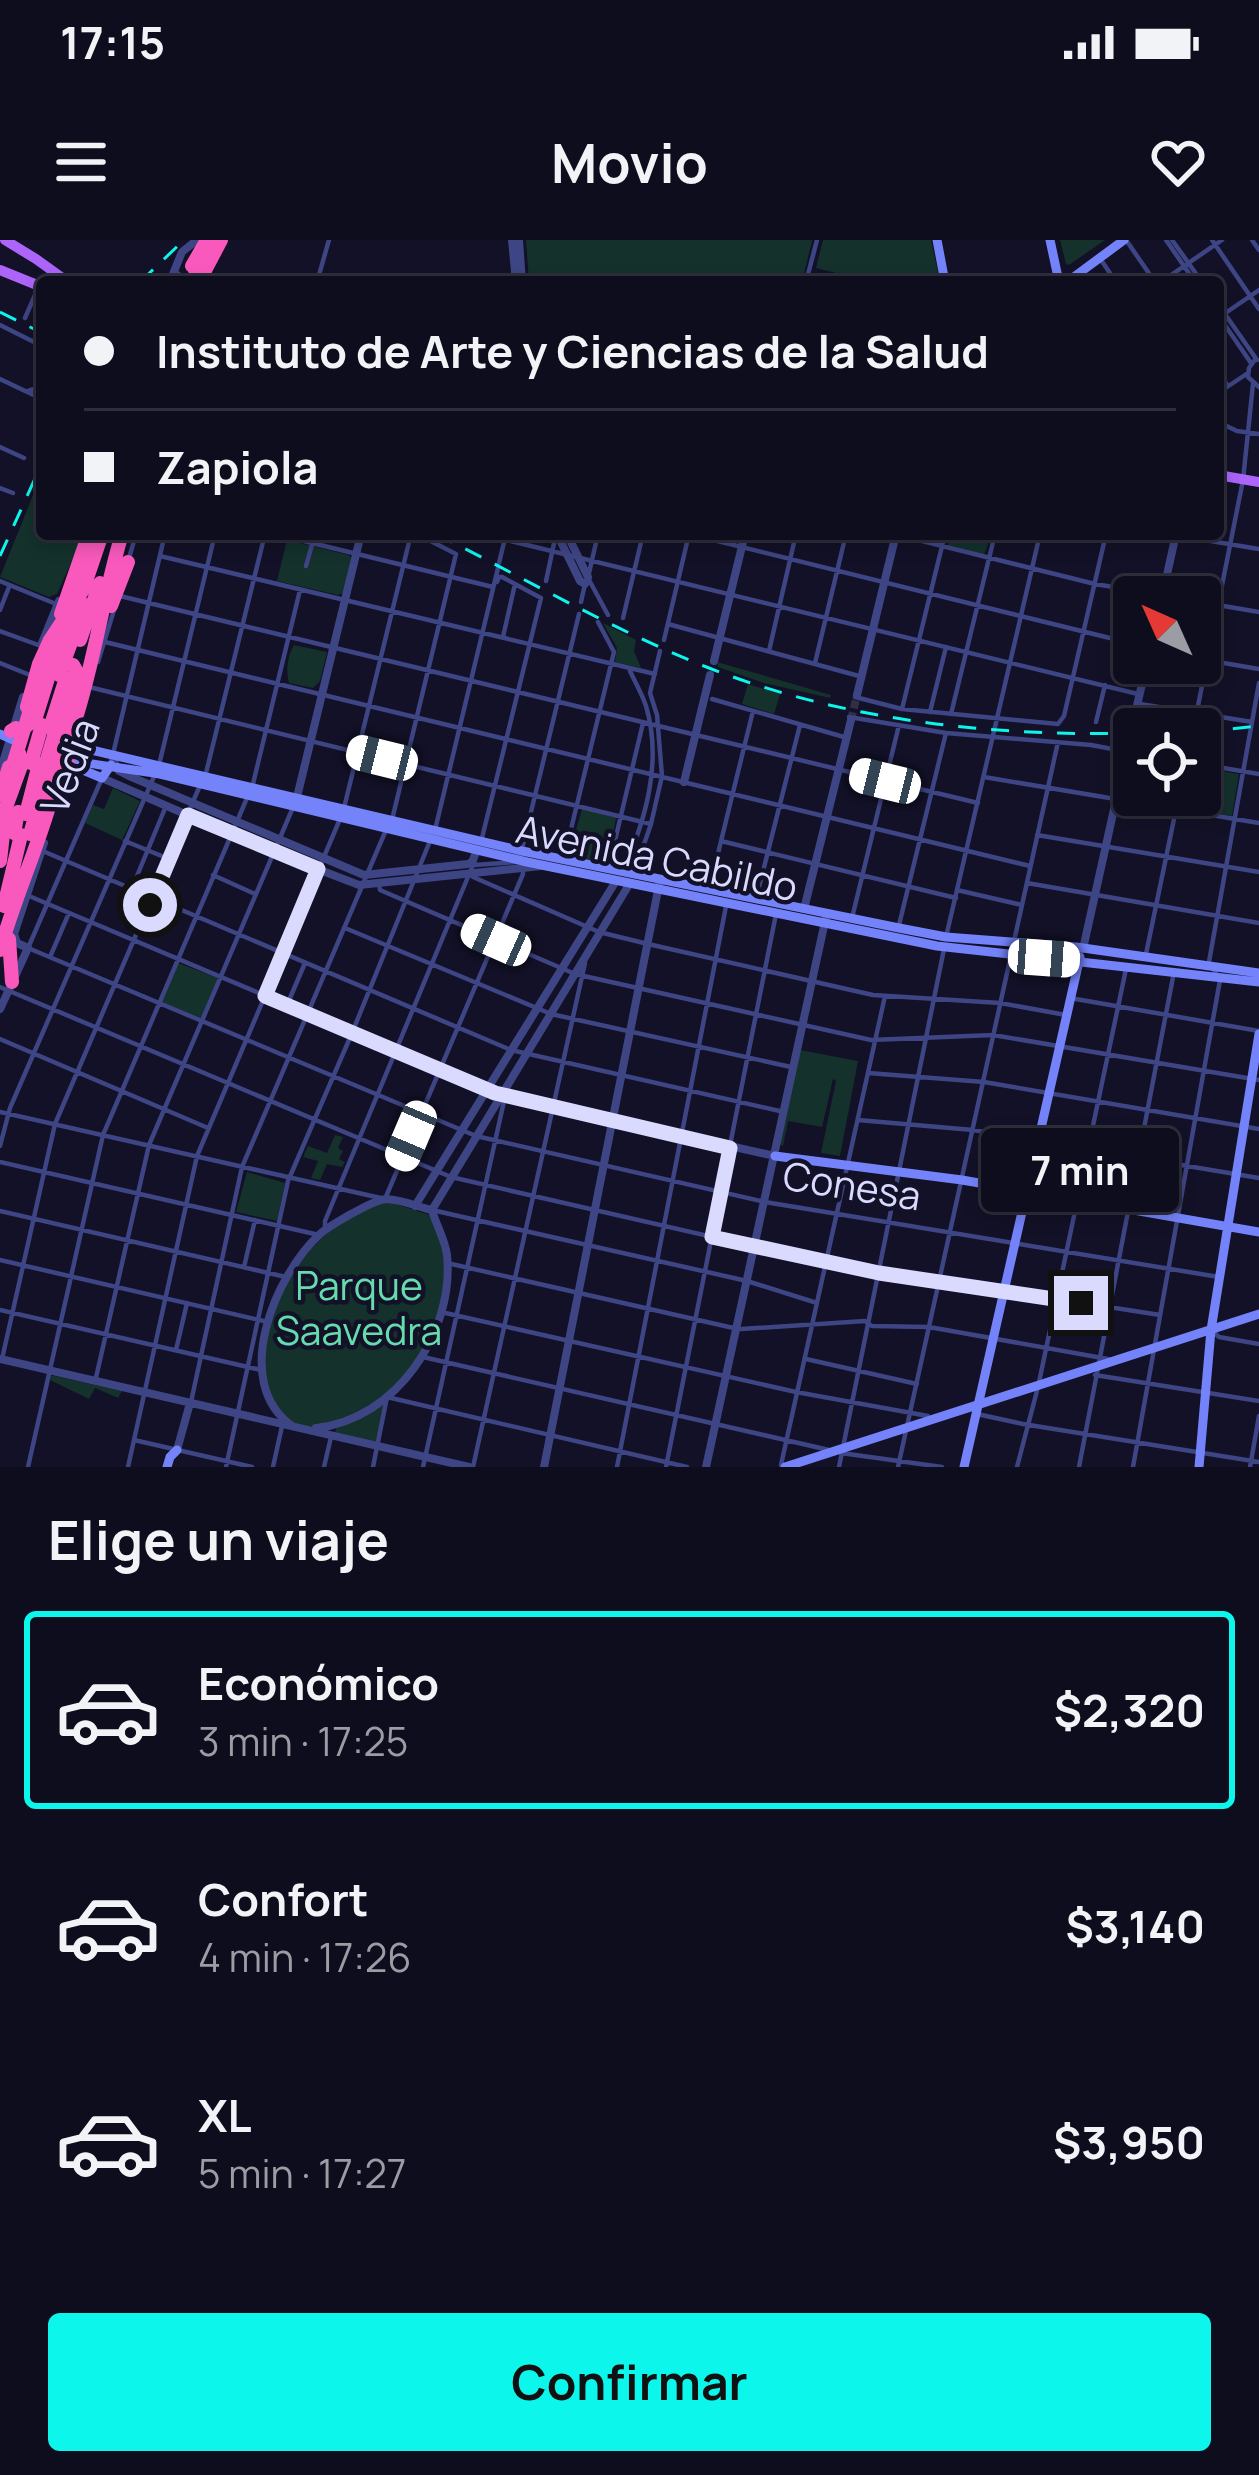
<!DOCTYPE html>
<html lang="es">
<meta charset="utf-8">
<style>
:root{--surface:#0e0d1d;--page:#1c1b2a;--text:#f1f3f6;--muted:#9b9ca4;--line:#2e2d3b;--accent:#0df6ec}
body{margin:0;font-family:Manrope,sans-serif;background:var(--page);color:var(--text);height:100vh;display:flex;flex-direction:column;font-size:45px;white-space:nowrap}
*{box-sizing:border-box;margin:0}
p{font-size:39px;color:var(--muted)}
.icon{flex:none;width:66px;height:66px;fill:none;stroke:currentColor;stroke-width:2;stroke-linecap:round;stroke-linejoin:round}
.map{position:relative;height:1227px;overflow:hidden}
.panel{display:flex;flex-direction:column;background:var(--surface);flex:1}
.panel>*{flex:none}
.guide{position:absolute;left:36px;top:36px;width:1188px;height:264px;border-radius:12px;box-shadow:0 6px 18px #0003,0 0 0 3px var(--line);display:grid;align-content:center;height:264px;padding:0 48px;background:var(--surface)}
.needle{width:78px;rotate:315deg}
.buttons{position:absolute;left:1113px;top:336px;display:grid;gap:24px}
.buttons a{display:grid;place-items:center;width:108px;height:108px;border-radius:12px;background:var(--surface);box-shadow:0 6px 18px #0003,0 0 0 3px var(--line);font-size:60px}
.end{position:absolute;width:54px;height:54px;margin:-27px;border:15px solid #d9dafe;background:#111;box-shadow:0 0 0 6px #111}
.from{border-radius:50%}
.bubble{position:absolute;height:84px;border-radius:12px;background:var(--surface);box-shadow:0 6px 18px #0003,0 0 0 3px var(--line);font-size:39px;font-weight:700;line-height:84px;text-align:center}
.car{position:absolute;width:36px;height:72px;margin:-36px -18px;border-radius:15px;box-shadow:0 0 9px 3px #0007;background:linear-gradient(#fff 24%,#345 0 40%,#fff 0 76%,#345 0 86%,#fff 0)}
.guide b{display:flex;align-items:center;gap:42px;height:114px;font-size:45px}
.guide b+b{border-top:3px solid var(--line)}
.guide i{width:30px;height:30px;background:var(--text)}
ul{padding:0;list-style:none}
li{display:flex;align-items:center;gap:36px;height:198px;margin:0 24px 18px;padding:0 24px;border:6px solid transparent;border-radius:12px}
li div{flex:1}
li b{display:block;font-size:45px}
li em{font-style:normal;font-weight:700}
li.active{border-color:var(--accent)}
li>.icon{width:108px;height:108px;stroke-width:1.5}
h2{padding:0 48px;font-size:54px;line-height:144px}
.primary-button{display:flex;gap:24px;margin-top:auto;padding:24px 48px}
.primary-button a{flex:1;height:138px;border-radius:12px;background:var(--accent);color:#111;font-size:48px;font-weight:700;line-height:138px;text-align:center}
.status{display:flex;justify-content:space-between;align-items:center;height:84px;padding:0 60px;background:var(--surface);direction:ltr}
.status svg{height:33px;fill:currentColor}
header{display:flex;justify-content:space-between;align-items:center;height:156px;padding:0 48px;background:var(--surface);font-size:54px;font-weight:700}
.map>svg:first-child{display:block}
</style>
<div class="status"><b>17:15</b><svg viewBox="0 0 49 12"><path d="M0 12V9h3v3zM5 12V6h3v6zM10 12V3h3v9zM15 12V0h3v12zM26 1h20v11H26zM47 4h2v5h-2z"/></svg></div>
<header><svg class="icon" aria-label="menu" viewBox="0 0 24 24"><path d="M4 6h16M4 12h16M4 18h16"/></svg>Movio<svg class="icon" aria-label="heart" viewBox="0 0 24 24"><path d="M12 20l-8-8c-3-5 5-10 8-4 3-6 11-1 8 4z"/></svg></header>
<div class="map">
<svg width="1259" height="1227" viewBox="0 0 1259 1227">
<rect width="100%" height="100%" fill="#121127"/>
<!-- green -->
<path fill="#14312c" d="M 526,0 L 812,0 L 812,1 L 802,42 L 529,42 Z
M 823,0 L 931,0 L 940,42 L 834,42 L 836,33 L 816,28 Z
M 1060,0 L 1105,0 L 1069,25 L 1066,24 Z
M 42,233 L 42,294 L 84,294 L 57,354 L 49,357 L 0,337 Z
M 949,294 L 974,297 L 975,294 L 992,294 L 984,315 L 948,305 Z
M 287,300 L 349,315 L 351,318 L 343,353 L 338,355 L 277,341 Z
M 603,383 L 636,400 L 634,411 L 641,428 L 615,422 L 617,408 Z
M 294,405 L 327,412 L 320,441 L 313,448 L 289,443 C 286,431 287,417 294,405 Z
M 717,422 L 831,455 L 830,458 L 764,443 L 718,427 Z
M 748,444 L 780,454 L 774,474 L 742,464 Z
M 1200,527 L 1239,534 L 1232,576 L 1180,567 L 1183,555 L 1200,555 Z
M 113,548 L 140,561 L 122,600 L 85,583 L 93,565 L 104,569 Z
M 582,569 L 616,578 L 607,626 L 568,617 Z
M 178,723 L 218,738 L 201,778 L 162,762 Z
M 800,810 L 858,821 L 840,916 L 821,913 L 836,841 L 833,839 L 822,887 L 788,881 L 783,906 L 780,905 Z
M 335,895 L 343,897 L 338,908 L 343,911 L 339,919 L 345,922 L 342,927 L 327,924 L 320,940 L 311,938 L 318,921 L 303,917 L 308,906 L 327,913 Z
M 247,932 L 285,943 L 277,981 L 236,972 Z
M 389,962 L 430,975 C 436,989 443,1003 444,1019 C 446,1053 437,1086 420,1115 C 411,1129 396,1146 383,1157 C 362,1174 306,1202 283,1176 C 275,1167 270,1154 267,1143 C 258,1112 270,1072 285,1046 C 308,1007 343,969 389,962 Z
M 51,1136 L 55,1136 L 122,1151 L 118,1158 L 95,1148 L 89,1159 L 50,1140 Z
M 384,1162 L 386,1165 L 376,1204 L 335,1194 L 336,1187 Z"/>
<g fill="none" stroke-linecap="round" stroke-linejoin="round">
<!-- tertiary-tunnel -->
<path stroke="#302f47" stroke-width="8" stroke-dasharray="8 4" stroke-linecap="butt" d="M 851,480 L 857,455"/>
<!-- minor -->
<path stroke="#3e4584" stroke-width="4.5" d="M 1126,0 L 1155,42
M 1166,0 L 1195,42
M 1172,0 L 1202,42
M 1212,0 L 1259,69
M 1252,0 L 1259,10
M 1099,17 L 1116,42
M 317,42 L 329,0
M 806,42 L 817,0
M 1161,42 L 1222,0
M 1218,64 L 1257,120
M 1224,74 L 1259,50
M 1218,75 L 1251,123
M 25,78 L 39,46
M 0,85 L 42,106
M 1254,121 L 1249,128 L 1248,137 L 1259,147
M 1218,132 L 1228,146
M 0,139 L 42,159
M 28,151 L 37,148 L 42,142
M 1218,153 L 1248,133
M 1218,182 L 1237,191 L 1259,194
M 0,207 L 24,218
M 0,248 L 13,253
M 275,294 L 493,347
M 482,294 L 1138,454
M 1168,294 L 1259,309
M 898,295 L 1095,344 L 1173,357
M 459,299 L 460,294
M 160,316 L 655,434
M 129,318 L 136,294
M 499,323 L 506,294
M 306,326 L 315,294
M 589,333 L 598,294
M 588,338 L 608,375
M 0,341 L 56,364
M 546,341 L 556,294
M 120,356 L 978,563
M 581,362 L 585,344
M 1200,362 L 1259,372
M 0,370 L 9,347
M 623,378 L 643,294
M 668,384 L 859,436
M 0,391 L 41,406
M 503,397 L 515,344
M 664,400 L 689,294 L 1134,404
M 105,402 L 1030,626
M 769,411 L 796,294
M 1200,419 L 1259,429
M 98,422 L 114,370
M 0,423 L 30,435
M 815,423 L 846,294
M 89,447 L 651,584
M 855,457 L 902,469 L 1058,484 L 1064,476 L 1106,294
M 712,459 L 844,497
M 1140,464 L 1252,482
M 902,469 L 945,294
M 930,472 L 946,407
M 951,474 L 995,294
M 849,477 L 946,493 L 1091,505 L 1123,511 L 1123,516
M 1096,482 L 1105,445
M 1194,486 L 1243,240 L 1253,144
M 113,514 L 165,294
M 1200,524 L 1259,534
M 206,533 L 265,294
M 984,537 L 1259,583
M 102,538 L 28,708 L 476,896 L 765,962 L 1219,1037
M 252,548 L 300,350
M 344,568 L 411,294
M 392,580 L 456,314 L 417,294
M 435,590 L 498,328
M 1037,595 L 1259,632
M 482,598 L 541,358 L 502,337 L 499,337 L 497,342
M 125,601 L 169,619
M 721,601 L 956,658
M 522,609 L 579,374
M 45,612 L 511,810 L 784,872
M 564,618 L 614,412 L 598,382
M 474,625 L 516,622
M 608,630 L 643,483
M 623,633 C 645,580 663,523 646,466 C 642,454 635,442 630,431
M 634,633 L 651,584 L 662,536 L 657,475 L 650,453 L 660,411
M 213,635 L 255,654
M 473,637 L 599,692 L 648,704 L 873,755 L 1000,763 L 1066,775
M 1027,643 L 1259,683
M 379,644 L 380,650 L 575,734 L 871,800 L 993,795 L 1259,840
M 710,646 L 753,471
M 132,648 L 166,566
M 957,650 L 1022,665
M 29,656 L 501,855 L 504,861 L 423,1227
M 756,659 L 800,485
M 852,678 L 899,485
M 899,685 L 946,493
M 345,688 L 551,774 L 791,827
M 946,697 L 1040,294
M 1146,714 L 1179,555
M 50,717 L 69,673
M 0,747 L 451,937 L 826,1023 L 1160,1075
M 1070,758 L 1259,791
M 287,765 L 305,723
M 0,799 L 208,888
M 868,833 L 984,842 L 1259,889
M 0,872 L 385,959 L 523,634 L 523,626
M 858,880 L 973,890 L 1259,938
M 0,906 L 10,868 L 159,525 L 215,294
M 0,922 L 319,995
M 432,970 L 747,1041 L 817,1063
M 0,971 L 286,1037
M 325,987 L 325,981 L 475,620
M 0,1020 L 268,1082
M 447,1023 L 729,1087 L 741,1089 L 865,1081 L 872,1086 L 929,1087 L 1108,1119
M 244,1027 L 255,980
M 0,1070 L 261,1130
M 441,1072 L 796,1152 L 928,1176
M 1211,1090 L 1219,1097 L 1259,1104
M 176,1110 L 187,1063
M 423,1117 L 829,1210
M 2,1119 L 55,884 L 201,543
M 806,1119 L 917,1144
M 1095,1135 L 1259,1161
M 95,1142 L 149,905 L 294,565
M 191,1162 L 242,927 L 386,590
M 977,1174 L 1023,1184 L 1259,1222
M 134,1200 L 252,1227
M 841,1213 L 942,1227
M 781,1225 L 885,756
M 28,1227 L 103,895 L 247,558
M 128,1227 L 197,916 L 340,579
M 226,1227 L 288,941 L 352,793 L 430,601
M 273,1227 L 282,1186
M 324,1227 L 331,1197
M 373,1227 L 387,1157 L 687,1227
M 473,1227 L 585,723
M 617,1227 L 727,661
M 666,1227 L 776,674
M 839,1227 L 944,709
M 898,1227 L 1058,502
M 1017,1227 L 1038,1147 L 1126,729
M 1079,1227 L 1174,732
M 1133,1227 L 1220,740 L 1209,722 L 1259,443
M 1250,1227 L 1259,1176"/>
<!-- tertiary -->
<path stroke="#3e4584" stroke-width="8" d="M 512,0 L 516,42
M 519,0 L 522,42
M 177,35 L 173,34 L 182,12 L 197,0
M 557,294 L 580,341 L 585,344
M 567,294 L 588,337
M 1162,357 L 1176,294
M 42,403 L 59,361
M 714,421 L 745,294
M 857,455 L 896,294
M 1134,478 L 1147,423
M 113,520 L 119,531 L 129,536 L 364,635 L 468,624 L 472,622 L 477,610
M 0,532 L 23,457
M 102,538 L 273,612 L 359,645 L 541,626
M 684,542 L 710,435
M 297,557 L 361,294
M 804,669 L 851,480
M 1083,709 L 1130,497
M 0,769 L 28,708 L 17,703 L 14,694 L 44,603
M 501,855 L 775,916
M 415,966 L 616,641
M 432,970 L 630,643
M 0,1119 L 469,1227
M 292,1186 C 230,1142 275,1035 320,994 C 329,986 341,980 351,974 C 361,969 375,960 386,959 C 400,959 418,967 432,970
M 316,1188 C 396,1180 455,1092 447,1015 C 445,999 436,985 432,970
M 177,1210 L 190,1163
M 544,1227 L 660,640
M 706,1227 L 826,677"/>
<!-- secondary -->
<path stroke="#7483fa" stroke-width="9" d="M 937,0 L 945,42
M 1050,0 L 1059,42
M 1067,42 L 1124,0
M 0,494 L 13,500
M 70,505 L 522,611 L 899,688 L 946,697 L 1076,707 L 1259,733
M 63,518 C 95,526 127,528 160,534 L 527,622 L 937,706 L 1259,742
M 71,525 L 102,538 L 111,525
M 775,916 L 962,940 L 1259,992
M 167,1227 L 170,1217 L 177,1210
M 785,1227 L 1259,1074
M 964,1227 L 1080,717
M 1199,1227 L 1211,1090 L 1259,794"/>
<!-- primary -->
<path stroke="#ad64f9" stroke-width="10" d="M 5,0 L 36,19 L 68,42
M 0,30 L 42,47
M 1218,235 L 1259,242"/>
<!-- motorway -->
<path stroke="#f959bc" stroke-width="14" d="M 192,26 L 207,0
M 201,38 L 221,0
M 111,366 L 128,322
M 61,374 L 87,299
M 66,397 L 83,364
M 80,400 L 100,343
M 73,425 L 78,434 L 78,443
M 27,467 L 39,424 L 50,400 L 83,350 L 102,294
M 75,481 C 95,420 103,356 122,294
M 28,485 L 36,477 L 50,432
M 50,488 L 66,438
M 11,491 L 16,488
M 74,502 L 62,486 L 78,442
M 0,555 L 9,527
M 38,567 C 44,543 41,528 68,523
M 26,574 L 39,524
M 0,621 L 6,567 L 22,523 L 19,513
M 4,666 L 21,595
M 9,699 L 12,742
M 0,710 C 16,653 42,599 56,542"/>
<!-- rail -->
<path stroke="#0df6ec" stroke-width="3" stroke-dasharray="18 15" stroke-linecap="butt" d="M 140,42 L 184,0
M 0,72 L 42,93
M 436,294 C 526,339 615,391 709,428 C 842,480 992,497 1134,493
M 0,316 L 42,223
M 1200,492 L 1259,486"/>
<!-- motorway-bridge -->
<path stroke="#f959bc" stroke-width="14" d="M 192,42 L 202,20
M 50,432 L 63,401
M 59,435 L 73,397
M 31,523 L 42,485
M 45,526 L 56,489
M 12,528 L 31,467
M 52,541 L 70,479
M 14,593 L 18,572
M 30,594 L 38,567"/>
</g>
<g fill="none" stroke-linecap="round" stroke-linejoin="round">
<!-- route -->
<path stroke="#d9dafe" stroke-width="15" d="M 150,665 L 188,575 L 318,629 L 265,756 L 495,853 L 730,908 L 712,997 L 879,1033 L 1081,1063"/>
</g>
<g text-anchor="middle" stroke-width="9" stroke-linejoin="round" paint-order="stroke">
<!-- street labels -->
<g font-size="39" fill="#d9dafe" stroke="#121127">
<text transform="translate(70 526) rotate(-69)" y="14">Vedia</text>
<text transform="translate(657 618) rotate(12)" y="14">Avenida Cabildo</text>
<text transform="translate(852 946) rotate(9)" y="14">Conesa</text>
</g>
<!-- park labels -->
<g font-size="39" fill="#66dcae" stroke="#121127">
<text x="359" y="1060">Parque<tspan x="359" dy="45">Saavedra</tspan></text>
</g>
</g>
</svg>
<div class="buttons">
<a><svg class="needle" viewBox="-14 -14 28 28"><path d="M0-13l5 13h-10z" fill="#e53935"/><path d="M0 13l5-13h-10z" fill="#9b9ca4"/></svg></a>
<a><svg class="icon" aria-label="locate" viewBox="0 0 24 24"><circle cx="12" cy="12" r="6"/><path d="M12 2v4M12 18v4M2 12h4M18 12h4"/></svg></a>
</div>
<i class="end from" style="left:150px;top:665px"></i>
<i class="end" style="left:1081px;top:1063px"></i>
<div class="bubble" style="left:981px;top:888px;width:198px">7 min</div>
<i class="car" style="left:382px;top:518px;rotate:284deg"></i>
<i class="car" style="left:885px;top:541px;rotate:284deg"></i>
<i class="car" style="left:496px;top:700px;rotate:294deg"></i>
<i class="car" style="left:1044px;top:718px;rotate:94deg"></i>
<i class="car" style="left:411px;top:896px;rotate:203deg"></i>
<div class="guide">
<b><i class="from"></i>Instituto de Arte y Ciencias de la Salud</b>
<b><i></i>Zapiola</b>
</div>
</div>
<section class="panel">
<h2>Elige un viaje</h2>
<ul>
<li class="active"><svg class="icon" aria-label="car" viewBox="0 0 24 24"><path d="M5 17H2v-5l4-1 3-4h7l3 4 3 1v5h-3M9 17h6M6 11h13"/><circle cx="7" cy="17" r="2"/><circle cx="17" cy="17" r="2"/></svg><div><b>Económico</b><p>3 min · 17:25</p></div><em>$2,320</em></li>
<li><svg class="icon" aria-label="car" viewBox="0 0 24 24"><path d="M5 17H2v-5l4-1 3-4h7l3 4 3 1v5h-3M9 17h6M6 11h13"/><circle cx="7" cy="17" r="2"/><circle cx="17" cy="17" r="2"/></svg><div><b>Confort</b><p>4 min · 17:26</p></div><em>$3,140</em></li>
<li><svg class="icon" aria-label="car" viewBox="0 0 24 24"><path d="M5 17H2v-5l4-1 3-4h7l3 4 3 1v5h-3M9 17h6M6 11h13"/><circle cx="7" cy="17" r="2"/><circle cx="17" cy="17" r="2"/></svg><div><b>XL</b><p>5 min · 17:27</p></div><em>$3,950</em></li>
</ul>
<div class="primary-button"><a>Confirmar</a></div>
</section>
